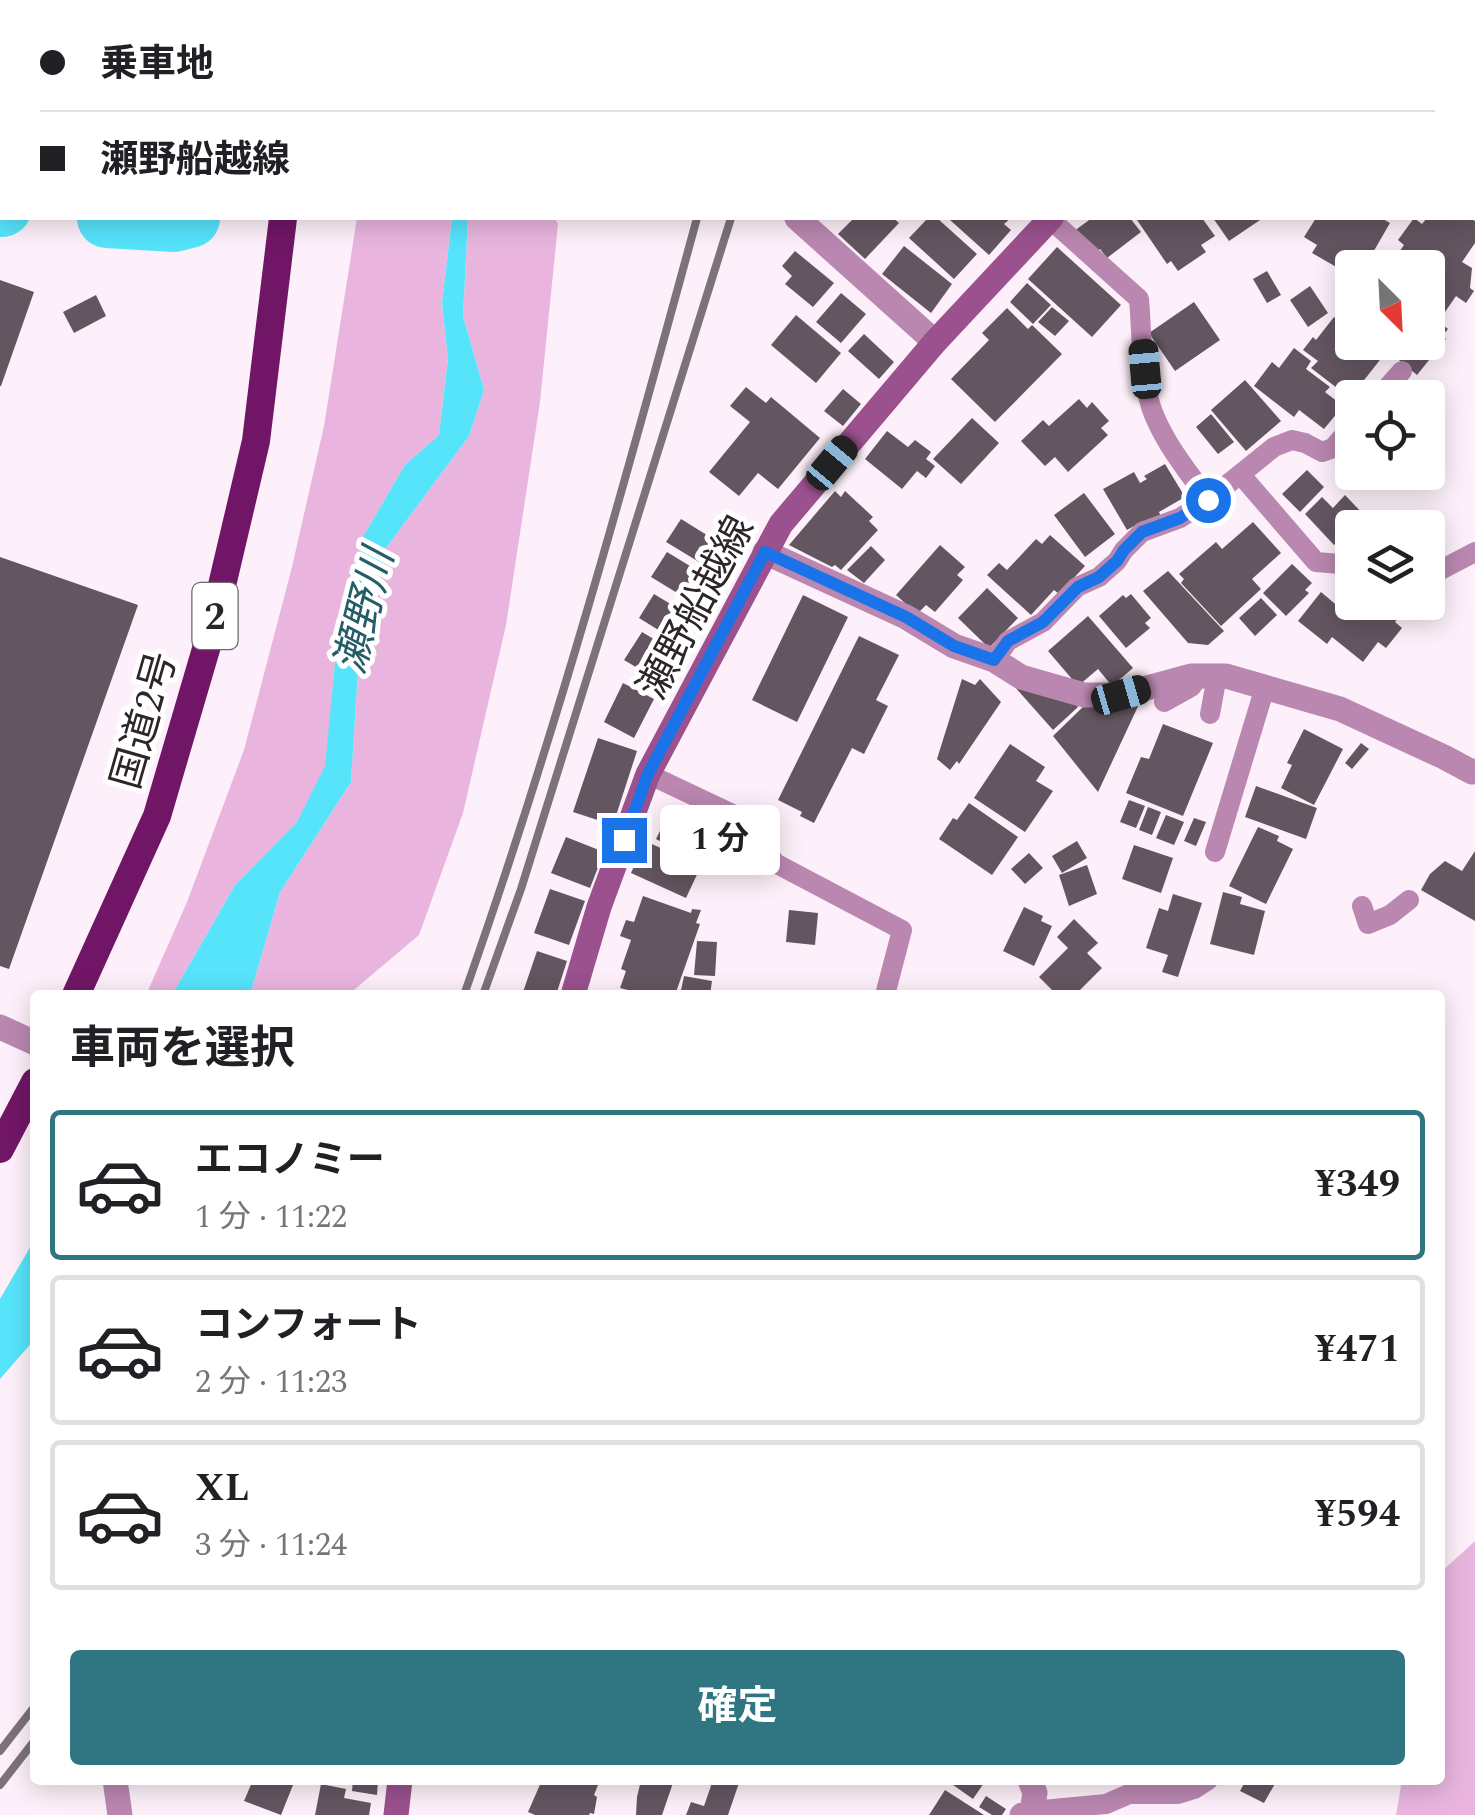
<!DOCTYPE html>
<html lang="ja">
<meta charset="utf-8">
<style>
:root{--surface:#fff;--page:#f2f2f2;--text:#202124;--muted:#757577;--line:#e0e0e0;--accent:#307682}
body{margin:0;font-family:Spectral,"Noto Sans JP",serif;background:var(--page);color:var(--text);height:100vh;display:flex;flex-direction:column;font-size:38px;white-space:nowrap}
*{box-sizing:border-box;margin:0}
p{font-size:32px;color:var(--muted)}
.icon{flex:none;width:55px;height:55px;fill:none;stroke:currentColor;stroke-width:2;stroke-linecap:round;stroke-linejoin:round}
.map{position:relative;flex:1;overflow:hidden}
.panel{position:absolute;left:30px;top:990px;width:1415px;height:795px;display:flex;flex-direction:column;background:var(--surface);border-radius:10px;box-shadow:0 5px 25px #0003}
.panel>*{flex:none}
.top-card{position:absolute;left:0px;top:0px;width:1475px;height:220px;box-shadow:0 5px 25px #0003;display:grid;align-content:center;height:220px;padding:0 40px;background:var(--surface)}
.needle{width:65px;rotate:156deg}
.controls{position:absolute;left:1335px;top:250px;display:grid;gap:20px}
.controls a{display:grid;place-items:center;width:110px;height:110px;border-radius:10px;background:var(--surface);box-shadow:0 5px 25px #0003;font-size:50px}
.end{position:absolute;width:45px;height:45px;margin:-22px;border:12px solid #1a73e8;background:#fff;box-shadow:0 0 0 5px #fff}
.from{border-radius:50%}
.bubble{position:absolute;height:70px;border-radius:10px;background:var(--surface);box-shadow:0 5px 25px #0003;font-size:32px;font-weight:700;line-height:70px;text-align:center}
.car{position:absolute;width:30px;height:60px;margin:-30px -15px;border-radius:12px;box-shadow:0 0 8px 2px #0007;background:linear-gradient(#222 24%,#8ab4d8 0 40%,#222 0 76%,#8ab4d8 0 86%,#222 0)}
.top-card b{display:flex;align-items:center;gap:35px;height:95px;font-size:38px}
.top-card b+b{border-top:2px solid var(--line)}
.top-card i{width:25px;height:25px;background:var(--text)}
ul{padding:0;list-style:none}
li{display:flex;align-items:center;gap:30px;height:150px;margin:0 20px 15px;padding:0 20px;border:5px solid var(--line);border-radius:10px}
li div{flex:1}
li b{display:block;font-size:38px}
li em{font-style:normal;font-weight:700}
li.on{border-color:var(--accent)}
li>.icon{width:90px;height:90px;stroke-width:1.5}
h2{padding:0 40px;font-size:45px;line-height:120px}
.cta{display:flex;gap:20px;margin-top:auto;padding:20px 40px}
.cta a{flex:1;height:115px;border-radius:10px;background:var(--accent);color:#fff;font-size:40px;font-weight:700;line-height:115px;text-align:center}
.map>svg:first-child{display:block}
</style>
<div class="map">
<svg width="1475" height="1815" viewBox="0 0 1475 1815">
<rect width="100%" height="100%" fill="#fdf0fa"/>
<!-- green -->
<path fill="#e9b5de" d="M 357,218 L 452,218 L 442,303 L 448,359 L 439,435 L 405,465 L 361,540 L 335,663 L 326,766 L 297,822 L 235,885 L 172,995 L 146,995 L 187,902 L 244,750 L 292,567 L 324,426 Z
M 468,218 L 554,218 L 558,224 L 540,402 L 506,625 L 463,813 L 419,935 L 348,995 L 250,995 L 280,892 L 351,782 L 358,671 L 386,548 L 469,436 L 484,390 L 463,316 Z
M 1475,1541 L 1475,1815 L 1396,1815 L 1402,1780 L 1440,1780 L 1440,1573 Z"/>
<!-- water -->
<path fill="#56e4fb" d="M 452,218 L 468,218 L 463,316 L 484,390 L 469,436 L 386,548 L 358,671 L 351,782 L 280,892 L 250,995 L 172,995 L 235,885 L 297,822 L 325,766 L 335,663 L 361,540 L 405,465 L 439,435 L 448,359 L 442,303 Z
M 35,1239 L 35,1339 L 0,1379 L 0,1299 Z"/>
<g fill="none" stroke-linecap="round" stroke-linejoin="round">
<!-- river -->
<path stroke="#56e4fb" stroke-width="60" d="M 0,207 L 2,207
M 107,218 L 174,222 L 190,218"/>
</g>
<!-- building -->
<path fill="#645661" d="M 854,218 L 893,218 L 899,223 L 865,259 L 838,234 Z
M 928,218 L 937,218 L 977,254 L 954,279 L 909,238 Z
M 952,218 L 1011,218 L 1004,224 L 1011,230 L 989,255 L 950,220 Z
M 1092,218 L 1130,218 L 1141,232 L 1107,258 L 1100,249 L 1093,255 L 1074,231 Z
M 1141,218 L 1202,218 L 1215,236 L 1201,245 L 1206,252 L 1178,271 L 1171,261 L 1167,264 L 1137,220 Z
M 1213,218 L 1263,218 L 1229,241 Z
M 1316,218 L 1331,220 L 1332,218 L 1381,218 L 1390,223 L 1364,268 L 1352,268 L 1352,276 L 1312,253 L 1317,245 L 1304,237 Z
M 1414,218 L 1422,224 L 1427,218 L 1470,218 L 1475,221 L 1475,243 L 1462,262 L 1472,268 L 1470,288 L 1474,291 L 1466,303 L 1456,296 L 1445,312 L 1428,299 L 1428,268 L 1388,268 L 1404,245 L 1398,240 Z
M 904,246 L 952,284 L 931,313 L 882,274 Z
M 1057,247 L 1121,305 L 1092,337 L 1028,279 Z
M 795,251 L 834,283 L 813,307 L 785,284 L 792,276 L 782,266 Z
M 1267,271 L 1281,295 L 1267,303 L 1253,279 Z
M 0,280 L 34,292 L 1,386 L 0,386 Z
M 1027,283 L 1051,305 L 1033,324 L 1010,302 Z
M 1310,286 L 1328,313 L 1308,327 L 1290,300 Z
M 841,293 L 866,314 L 841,343 L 816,322 Z
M 96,295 L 106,316 L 74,333 L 63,312 Z
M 1194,302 L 1220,340 L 1175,371 L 1149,333 Z
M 1052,307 L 1069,321 L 1055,336 L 1038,322 Z
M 1007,308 L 1028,329 L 1032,325 L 1062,354 L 995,422 L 951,379 L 989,340 L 982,333 Z
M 1428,313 L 1448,329 L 1442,336 L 1446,339 L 1417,375 L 1377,342 L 1428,342 Z
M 796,315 L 841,353 L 816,383 L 771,345 Z
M 1334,317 L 1352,331 L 1352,336 L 1345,346 L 1352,352 L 1359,342 L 1365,342 L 1383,356 L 1350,398 L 1311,368 L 1318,361 L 1303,350 L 1313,337 L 1316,340 Z
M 864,334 L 894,362 L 879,379 L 848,351 Z
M 1294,348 L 1311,361 L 1306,369 L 1330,387 L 1325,392 L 1343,406 L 1324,429 L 1299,410 L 1294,417 L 1254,386 L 1272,362 L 1279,368 Z
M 1245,380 L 1281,421 L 1246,451 L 1211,410 Z
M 746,387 L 766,403 L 771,397 L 820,438 L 778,489 L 758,473 L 739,496 L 709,472 L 750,422 L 730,406 Z
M 843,389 L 861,404 L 843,426 L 824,411 Z
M 1079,399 L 1087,408 L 1092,402 L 1109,421 L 1101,428 L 1108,435 L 1068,472 L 1055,457 L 1045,466 L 1021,441 L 1043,420 L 1049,426 Z
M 1211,414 L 1234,442 L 1218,454 L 1196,427 Z
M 972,418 L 999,443 L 961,484 L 933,459 Z
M 887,431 L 908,447 L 915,440 L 931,452 L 926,459 L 935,466 L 926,478 L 917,471 L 902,489 L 865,459 Z
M 1165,464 L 1185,497 L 1159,512 L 1161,517 L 1146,526 L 1143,521 L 1127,530 L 1103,489 L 1134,472 L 1140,483 L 1147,479 L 1144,476 Z
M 1307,470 L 1324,487 L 1300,512 L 1282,494 Z
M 835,491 L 841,497 L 845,491 L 873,517 L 869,521 L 878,530 L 841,570 L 835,565 L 832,567 L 789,545 Z
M 1084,493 L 1115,534 L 1085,557 L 1054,515 Z
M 1345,495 L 1365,516 L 1334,545 L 1305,514 L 1322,497 L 1333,508 Z
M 681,519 L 723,545 L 709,568 L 666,542 Z
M 1253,522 L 1281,553 L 1252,579 L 1261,589 L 1221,626 L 1181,583 L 1184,579 L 1179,574 L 1216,542 L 1222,549 Z
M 1050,535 L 1085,566 L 1059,594 L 1054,590 L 1031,615 L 987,575 L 999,563 L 1007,570 L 1036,539 L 1042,544 Z
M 940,545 L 965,567 L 957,575 L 963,580 L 935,612 L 926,605 L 917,614 L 896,595 Z
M 871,546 L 885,560 L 864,583 L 847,570 Z
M 667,552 L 708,577 L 692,602 L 651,577 Z
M 0,557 L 138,605 L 9,969 L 0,966 Z
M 1292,564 L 1312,583 L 1305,590 L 1309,593 L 1286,616 L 1263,593 Z
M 1168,571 L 1224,631 L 1208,645 L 1188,643 L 1143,591 Z
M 987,588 L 1018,618 L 989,648 L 958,618 Z
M 1321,592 L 1340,608 L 1352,593 L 1352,602 L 1410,602 L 1395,622 L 1402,628 L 1386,648 L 1378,642 L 1363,662 L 1332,637 L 1327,644 L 1298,621 Z
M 654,594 L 697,620 L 681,644 L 639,618 Z
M 1131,594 L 1151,618 L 1145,623 L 1150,628 L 1126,648 L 1099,616 L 1123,595 L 1126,598 Z
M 803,595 L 848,617 L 797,722 L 752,700 Z
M 1261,598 L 1277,615 L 1255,636 L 1239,618 Z
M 1088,616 L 1133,668 L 1112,686 L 1098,669 L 1078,686 L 1048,651 Z
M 642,632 L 674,651 L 656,679 L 624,660 Z
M 859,636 L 899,655 L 876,700 L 888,706 L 864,754 L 852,748 L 814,823 L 800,816 L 802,812 L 778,800 Z
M 962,679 L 975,685 L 980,679 L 1001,702 L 959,764 L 957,761 L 950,770 L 937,759 Z
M 623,683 L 654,699 L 634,738 L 604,722 Z
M 1015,687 L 1070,697 L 1078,707 L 1053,730 Z
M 1140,702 L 1098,792 L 1053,736 L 1087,703 Z
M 1163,724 L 1213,743 L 1183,816 L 1126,793 L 1141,757 L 1149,759 Z
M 1304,729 L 1343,749 L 1314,805 L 1281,788 L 1292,765 L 1287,763 Z
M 598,738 L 637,751 L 613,825 L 573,812 Z
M 1361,743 L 1369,749 L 1352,769 L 1345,763 Z
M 1010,744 L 1045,767 L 1036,781 L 1053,791 L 1025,832 L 974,798 Z
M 1256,786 L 1317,808 L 1306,839 L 1245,817 Z
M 1129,800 L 1145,806 L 1136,828 L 1120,822 Z
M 969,803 L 1018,837 L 992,875 L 939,839 L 953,818 L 957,820 Z
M 1148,807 L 1161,812 L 1152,835 L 1139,830 Z
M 670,811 L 715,833 L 701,862 L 656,839 Z
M 1166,815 L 1184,822 L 1174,845 L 1156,838 Z
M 1194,818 L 1206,822 L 1196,846 L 1184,841 Z
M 1258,827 L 1279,836 L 1277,841 L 1293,849 L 1266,904 L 1229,886 Z
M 566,837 L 604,852 L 590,888 L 551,873 Z
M 645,841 L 701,866 L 686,898 L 631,873 Z
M 1077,841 L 1087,858 L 1062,873 L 1052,856 Z
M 1134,845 L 1173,858 L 1161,893 L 1122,879 Z
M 1475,851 L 1475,921 L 1421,890 L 1430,874 L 1445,861 L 1462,871 Z
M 1029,853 L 1043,868 L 1025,884 L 1011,869 Z
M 1087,865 L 1097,894 L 1069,906 L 1059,875 Z
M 550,889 L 585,901 L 569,945 L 534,933 Z
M 1223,892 L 1242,897 L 1240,904 L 1265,911 L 1254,955 L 1210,944 Z
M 1173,894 L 1202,903 L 1178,977 L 1162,972 L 1168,955 L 1146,948 L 1159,908 L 1168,911 Z
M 643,896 L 691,913 L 692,909 L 701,910 L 696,923 L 700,924 L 675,995 L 647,995 L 620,988 L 626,971 L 621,969 L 631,940 L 620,936 L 626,920 L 634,922 Z
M 1024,907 L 1043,916 L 1041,921 L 1052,926 L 1034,966 L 1003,951 Z
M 789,910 L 818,913 L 815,945 L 786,942 Z
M 1074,919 L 1098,943 L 1087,953 L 1102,968 L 1075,995 L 1057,995 L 1039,977 L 1068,948 L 1057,937 Z
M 697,941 L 717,942 L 715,976 L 694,975 Z
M 537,951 L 567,961 L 556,995 L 522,995 Z
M 684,976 L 712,981 L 710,995 L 680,995 Z
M 253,1780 L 295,1780 L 281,1815 L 244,1801 Z
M 353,1780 L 378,1780 L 377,1795 L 352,1791 Z
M 542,1780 L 600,1780 L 594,1795 L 597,1797 L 594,1814 L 590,1813 L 589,1815 L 535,1815 L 528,1812 Z
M 641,1780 L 674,1780 L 662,1815 L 636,1815 L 637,1797 Z
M 713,1780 L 740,1780 L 728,1815 L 686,1815 L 691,1802 L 704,1806 Z
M 946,1780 L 986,1780 L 973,1799 Z
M 1246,1780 L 1277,1780 L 1264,1803 L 1240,1791 Z
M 321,1784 L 346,1789 L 344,1798 L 371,1803 L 369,1815 L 315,1815 Z
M 945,1790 L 984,1815 L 929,1815 Z
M 986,1796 L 1006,1809 L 1002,1815 L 992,1815 L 979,1807 Z"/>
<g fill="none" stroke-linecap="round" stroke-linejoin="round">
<!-- service -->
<path stroke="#ba87b0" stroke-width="20" d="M 1472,144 L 1475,142
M 1050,219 L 1139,299 C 1142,335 1141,373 1151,407 C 1163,442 1188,471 1208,500
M 1378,398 L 1402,371
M 1241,475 L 1316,562 L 1352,565
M 1428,573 L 1433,574 L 1475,552
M 994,660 L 1008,641 L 1043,622 L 1077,587 L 1099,577 L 1117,561 L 1124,550 L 1142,532 L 1180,518 L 1208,500 L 1274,447 L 1292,440 L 1305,443 L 1322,452 L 1333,448 L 1352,426
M 1164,702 L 1191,687 L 1199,676
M 1210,714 L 1217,676
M 648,774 L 743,819 L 775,863 L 902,930 L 885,995
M 1215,852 L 1265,687
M 1362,906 L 1368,924 L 1390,915 L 1409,900
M 1032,1811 L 1106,1804 L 1129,1794 L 1178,1794 L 1194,1789 L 1208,1780"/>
<!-- minor -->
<path stroke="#ba87b0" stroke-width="25" d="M 47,2 L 47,0
M 672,2 L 672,0
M 848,2 L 849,0
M 0,183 L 2,184
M 797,218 L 935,342
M 765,552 L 906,617 L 954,646 L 994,660 L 1021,677 L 1084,695 L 1121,695 L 1191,676 L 1226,676 L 1340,709 L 1444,757 L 1472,772 L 1475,771
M 0,1027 L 35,1043
M 115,1780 L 120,1815
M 1022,1815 L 1032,1811 L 1035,1793 L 1030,1780"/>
<!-- tertiary -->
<path stroke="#ba87b0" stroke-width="25" d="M 0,9 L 2,9"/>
<!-- secondary -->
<path stroke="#9a518e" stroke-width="25" d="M 1270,2 L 1271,0
M 573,995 L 599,907 L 648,774 L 781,524 L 935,342 L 1051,218
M 396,1815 L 400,1780"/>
<!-- trunk -->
<path stroke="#711666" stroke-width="28" d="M 311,2 L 311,0
M 76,995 L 157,816 L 211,632 L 256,441 L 283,218
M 0,1149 L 35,1082"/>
<!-- rail -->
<path stroke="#7c737a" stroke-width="8" d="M 756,2 L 757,0
M 800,2 L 801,0
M 464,995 C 554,740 626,479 697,218
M 483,995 L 521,889 L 731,218
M 0,1751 L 35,1706
M 0,1785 L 35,1740"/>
</g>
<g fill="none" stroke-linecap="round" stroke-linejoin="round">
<!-- route -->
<path stroke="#1a73e8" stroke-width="12" d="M 624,840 L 648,774 L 765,552 L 906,617 L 954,646 L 994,660 L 1008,641 L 1043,622 L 1078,587 L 1099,577 L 1117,561 L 1124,550 L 1142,532 L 1180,518 L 1208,500"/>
</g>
<g text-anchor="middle" stroke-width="10" stroke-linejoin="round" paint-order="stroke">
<!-- shield labels -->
<rect fill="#fff" stroke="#6b676a" stroke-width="2.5" x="192.5" y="583" width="45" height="66" rx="8"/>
<g font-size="38" font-weight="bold" fill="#2c262a">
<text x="215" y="629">2</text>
</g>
<!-- street labels -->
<g font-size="40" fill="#2c262a" stroke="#fff">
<text transform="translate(695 607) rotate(-62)" y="14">瀬野船越線</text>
<text transform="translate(143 720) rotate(-74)" y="14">国道2号</text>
</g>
<!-- water labels -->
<g font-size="42" font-style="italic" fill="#235d67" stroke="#fff">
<text transform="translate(363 611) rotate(-76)" y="15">瀬野川</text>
</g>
</g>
</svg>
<div class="controls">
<a><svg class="needle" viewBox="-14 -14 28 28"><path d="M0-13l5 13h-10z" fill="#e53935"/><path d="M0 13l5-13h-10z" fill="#757577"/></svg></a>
<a><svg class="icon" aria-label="locate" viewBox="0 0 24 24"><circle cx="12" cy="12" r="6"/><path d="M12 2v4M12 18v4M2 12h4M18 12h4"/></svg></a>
<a><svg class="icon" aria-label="layers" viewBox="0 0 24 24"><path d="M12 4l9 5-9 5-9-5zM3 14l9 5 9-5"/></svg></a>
</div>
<i class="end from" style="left:1208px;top:500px"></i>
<i class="end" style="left:624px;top:840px"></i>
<div class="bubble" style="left:660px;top:805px;width:120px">1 分</div>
<i class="car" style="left:1145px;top:369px;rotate:355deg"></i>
<i class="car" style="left:832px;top:463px;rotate:40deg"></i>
<i class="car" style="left:1121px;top:695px;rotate:74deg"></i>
<div class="top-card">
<b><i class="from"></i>乗車地</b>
<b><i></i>瀬野船越線</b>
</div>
<section class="panel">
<h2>車両を選択</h2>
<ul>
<li class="on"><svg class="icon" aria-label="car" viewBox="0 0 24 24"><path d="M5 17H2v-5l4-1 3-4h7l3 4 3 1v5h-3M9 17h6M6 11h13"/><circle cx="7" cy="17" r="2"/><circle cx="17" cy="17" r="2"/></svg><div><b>エコノミー</b><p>1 分 · 11:22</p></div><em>¥349</em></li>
<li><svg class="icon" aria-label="car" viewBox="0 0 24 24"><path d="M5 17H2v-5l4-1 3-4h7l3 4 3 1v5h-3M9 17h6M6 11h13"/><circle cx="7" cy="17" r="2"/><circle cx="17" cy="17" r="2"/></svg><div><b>コンフォート</b><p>2 分 · 11:23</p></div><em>¥471</em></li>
<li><svg class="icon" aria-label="car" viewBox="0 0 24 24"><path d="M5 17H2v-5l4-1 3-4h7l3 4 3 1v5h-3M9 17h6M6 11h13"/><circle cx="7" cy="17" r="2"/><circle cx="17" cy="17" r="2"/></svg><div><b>XL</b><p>3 分 · 11:24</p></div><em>¥594</em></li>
</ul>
<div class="cta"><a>確定</a></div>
</section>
</div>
